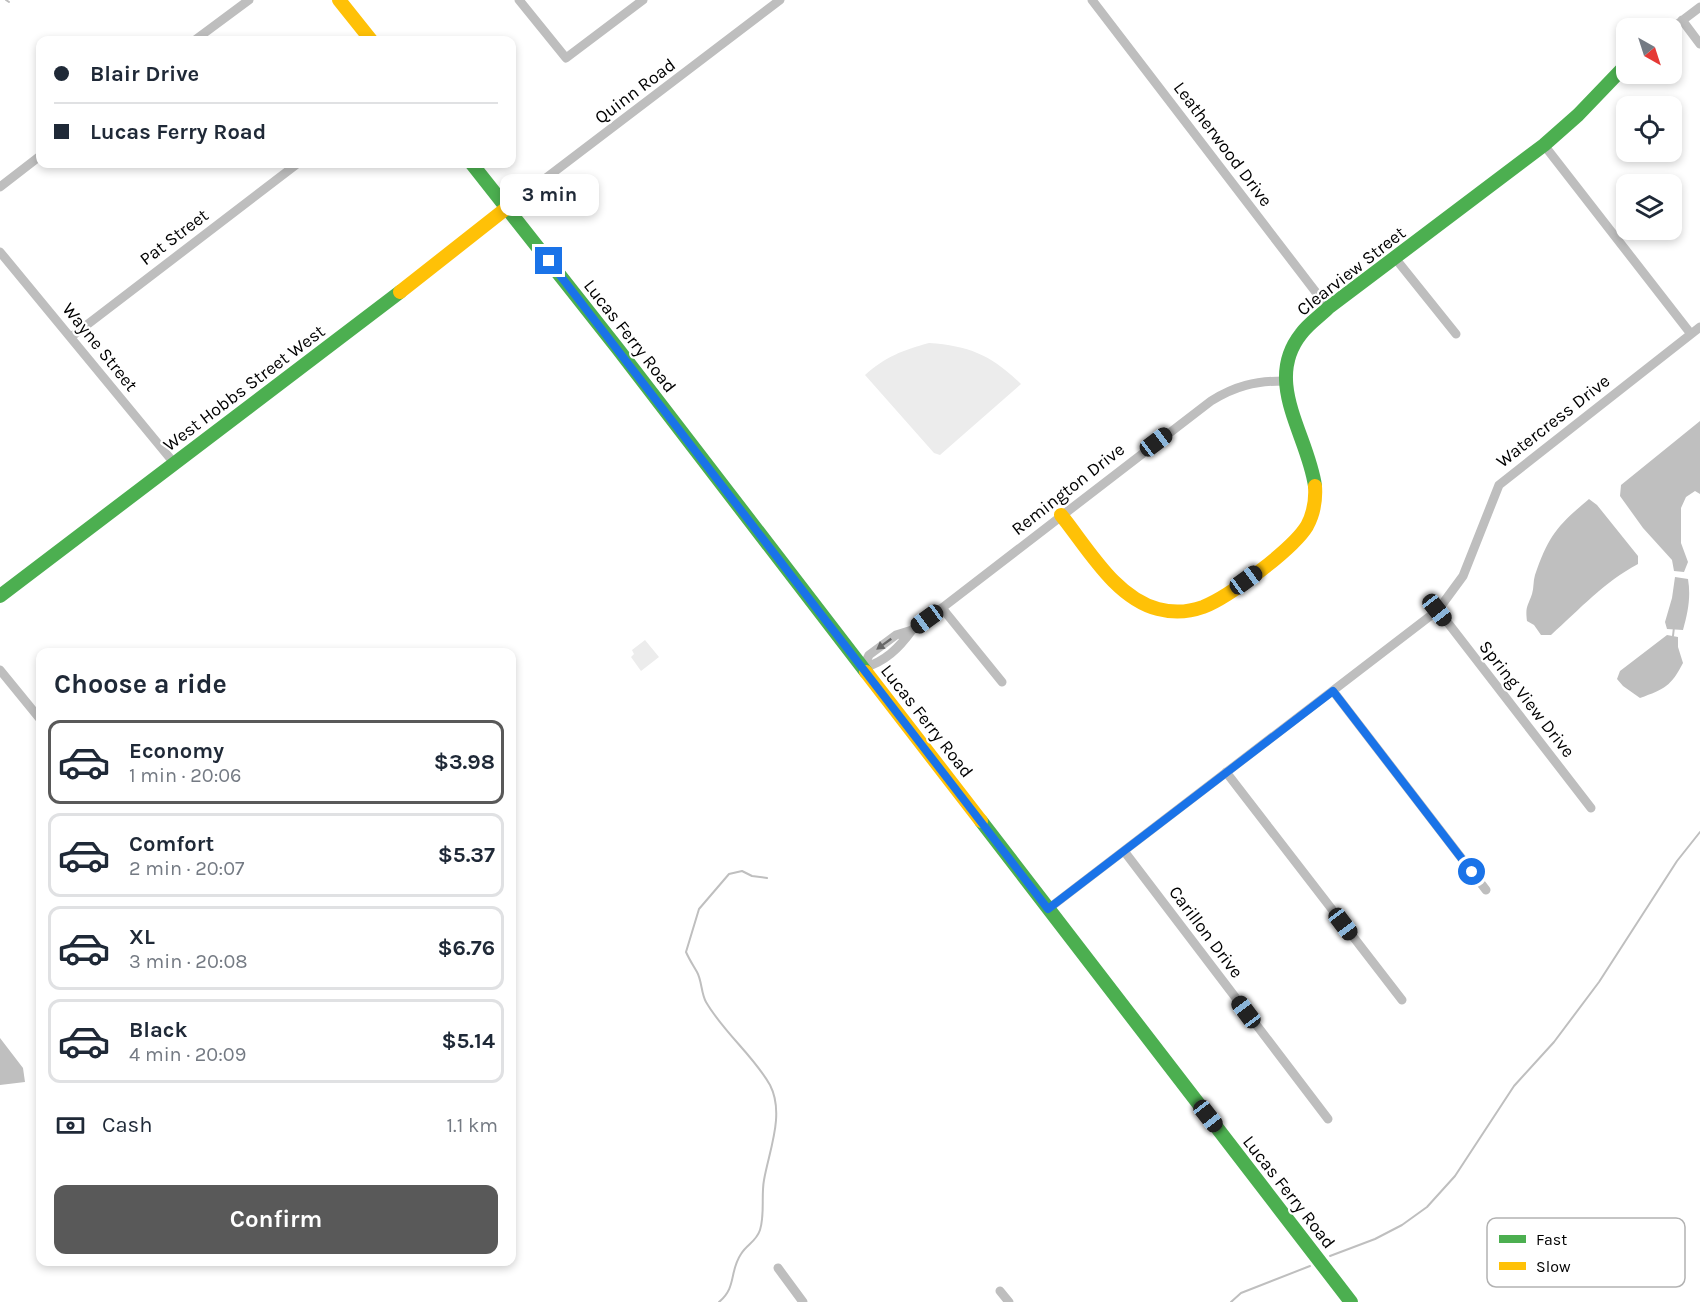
<!DOCTYPE html>
<meta charset="utf-8">
<style>
:root{--surface:#fff;--page:#f6f6f7;--text:#1f2937;--muted:#747a83;--line:#e0e1e3;--accent:#595959}
body{margin:0;font-family:Karla,sans-serif;background:var(--page);color:var(--text);height:100vh;display:flex;flex-direction:column;font-size:22px;white-space:nowrap}
*{box-sizing:border-box;margin:0}
p{font-size:20px;color:var(--muted)}
.icon{flex:none;width:33px;height:33px;fill:none;stroke:currentColor;stroke-width:2;stroke-linecap:round;stroke-linejoin:round}
.map{position:relative;flex:1;overflow:hidden}
.drawer{position:absolute;left:36px;top:648px;width:480px;height:618px;display:flex;flex-direction:column;background:var(--surface);border-radius:12px;box-shadow:0 3px 9px #0003}
.drawer>*{flex:none}
.top-card{position:absolute;left:36px;top:36px;width:480px;height:132px;border-radius:12px;box-shadow:0 3px 9px #0003;display:grid;align-content:center;height:132px;padding:0 18px;background:var(--surface)}
.needle{width:39px;rotate:141deg}
.buttons{position:absolute;left:1616px;top:18px;display:grid;gap:12px}
.buttons a{display:grid;place-items:center;width:66px;height:66px;border-radius:12px;background:var(--surface);box-shadow:0 3px 9px #0003;font-size:30px}
.end{position:absolute;width:27px;height:27px;margin:-14px;border:8px solid #1a73e8;background:#fff;box-shadow:0 0 0 3px #fff}
.from{border-radius:50%}
.bubble{position:absolute;height:42px;border-radius:12px;background:var(--surface);box-shadow:0 3px 9px #0003;font-size:20px;font-weight:700;line-height:42px;text-align:center}
.car{position:absolute;width:18px;height:36px;margin:-18px -9px;border-radius:8px;box-shadow:0 0 4px 2px #0007;background:linear-gradient(#222 24%,#8ab4d8 0 40%,#222 0 76%,#8ab4d8 0 86%,#222 0)}
.top-card b{display:flex;align-items:center;gap:21px;height:57px;font-size:22px}
.top-card b+b{border-top:2px solid var(--line)}
.top-card i{width:15px;height:15px;background:var(--text)}
ul{padding:0;list-style:none}
li{display:flex;align-items:center;gap:18px;height:84px;margin:0 12px 9px;padding:0 6px;border:3px solid var(--line);border-radius:12px}
li div{flex:1}
li b{display:block;font-size:22px}
li em{font-style:normal;font-weight:700}
li.on{border-color:var(--accent)}
li>.icon{width:54px;height:54px;stroke-width:1.5}
h2{padding:0 18px;font-size:27px;line-height:72px}
.pay{display:flex;align-items:center;gap:15px;height:66px;padding:0 18px;font-size:22px}
.pay p{margin-inline-start:auto}
.button{display:flex;gap:12px;margin-top:auto;padding:12px 18px}
.button a{flex:1;height:69px;border-radius:12px;background:var(--accent);color:#fff;font-size:24px;font-weight:700;line-height:69px;text-align:center}
.map>svg:first-child{display:block}
</style>
<div class="map">
<svg width="1700" height="1302" viewBox="0 0 1700 1302">
<rect width="100%" height="100%" fill="#fff"/>
<!-- green -->
<path fill="#ececec" d="M 929,343 C 970,346 991,355 1021,384 L 940,455 L 934,453 L 865,375 C 885,357 903,350 929,343 Z
M 645,640 L 659,657 L 641,671 L 631,657 L 634,654 L 632,650 Z"/>
<!-- water -->
<path fill="#bfbfbf" d="M 1700,421 L 1700,494 L 1695,491 L 1686,497 L 1681,508 L 1681,543 L 1688,562 L 1684,572 L 1674,571 L 1672,560 L 1643,528 L 1620,496 L 1621,485 Z
M 1589,499 L 1597,505 L 1638,556 L 1638,564 C 1604,582 1580,609 1551,635 L 1541,635 L 1534,625 L 1527,621 C 1525,606 1528,606 1532,594 C 1534,588 1533,581 1535,575 C 1549,535 1557,526 1589,499 Z
M 1675,577 L 1688,579 C 1691,597 1688,612 1683,630 L 1667,629 L 1665,622 L 1672,598 Z
M 1667,635 L 1678,637 L 1678,647 L 1683,663 C 1671,686 1665,689 1640,698 L 1623,686 L 1617,679 L 1620,671 Z
M 0,1038 L 23,1068 L 25,1082 L 0,1085 Z"/>
<g fill="none" stroke-linecap="round" stroke-linejoin="round">
<!-- stream -->
<path stroke="#bfbfbf" stroke-width="2" d="M 6,0 L 9,2
M 1673,636 L 1674,627
M 1330,1256 L 1375,1239 L 1402,1225 L 1427,1207 L 1455,1176 L 1514,1086 L 1554,1042 L 1599,982 L 1677,861 L 1700,832
M 719,1302 C 737,1287 729,1272 741,1254 C 747,1244 756,1242 760,1230 C 765,1214 761,1196 764,1180 C 769,1151 785,1114 770,1085 C 753,1055 724,1033 706,1002 C 701,993 702,981 697,972 C 693,965 689,959 686,952 L 699,909 L 729,874 L 742,871 L 752,876 L 767,878
M 1231,1302 L 1241,1293 L 1310,1266"/>
<!-- street -->
<path stroke="#bebebe" stroke-width="9" d="M 519,0 L 566,58 L 643,0
M 1092,0 L 1328,308
M 1682,20 L 1700,44
M 1671,29 L 1700,7
M 195,40 L 249,0
M 1544,145 L 1691,334
M 0,187 L 40,156
M 508,207 L 780,0
M 0,252 L 174,463
M 1395,258 L 1456,334
M 71,337 L 297,164
M 942,608 L 1002,682
M 1438,610 L 1591,808
M 863,668 L 869,655 L 896,635 L 912,630 L 942,608 L 1211,401 C 1235,386 1255,381 1284,381
M 863,668 C 885,662 899,648 912,630
M 0,670 L 40,719
M 1333,691 L 1486,890
M 1226,772 L 1402,1000
M 1124,851 L 1328,1119
M 1048,909 L 1438,610 L 1463,576 L 1499,485 L 1700,327
M 778,1268 L 803,1302
M 1000,1291 L 1009,1302"/>
<!-- fast -->
<path stroke="#4caf50" stroke-width="14" d="M 472,164 L 618,349 L 866,672
M 1315,486 C 1308,435 1263,382 1301,334 C 1308,324 1319,317 1328,308 L 1544,145 L 1578,115 L 1626,65
M 0,596 L 400,292
M 981,821 L 1351,1302"/>
<!-- slow -->
<path stroke="#ffc107" stroke-width="14" d="M 339,0 L 371,40
M 400,292 L 508,207
M 1061,515 C 1087,547 1115,598 1158,609 C 1173,613 1189,612 1203,607 C 1229,597 1293,549 1307,526 C 1314,513 1316,500 1315,486
M 866,672 L 981,821"/>
</g>
<!-- one-way arrows -->
<defs><path id="oneway-solid" d="M-6-.8H1V-3.2L6.5 0L1 3.2V.8H-6Z" transform="scale(1.5)"/></defs>
<use fill="#686868" href="#oneway-solid" transform="translate(884 644) rotate(144)"/>
<g fill="none" stroke-linecap="round" stroke-linejoin="round">
<!-- route -->
<path stroke="#1a73e8" stroke-width="8" d="M 549,261 L 1048,909 L 1333,691 L 1472,872"/>
</g>
<g text-anchor="middle" stroke-width="4.5" stroke-linejoin="round" paint-order="stroke">
<!-- street labels -->
<g font-size="18" fill="#000" stroke="#fff">
<text transform="translate(635 91) rotate(-37)" y="6">Quinn Road</text>
<text transform="translate(1223 144) rotate(53)" y="6">Leatherwood Drive</text>
<text transform="translate(174 237) rotate(-37)" y="6">Pat Street</text>
<text transform="translate(1351 271) rotate(-38)" y="6">Clearview Street</text>
<text transform="translate(630 336) rotate(52)" y="6">Lucas Ferry Road</text>
<text transform="translate(100 347) rotate(51)" y="6">Wayne Street</text>
<text transform="translate(244 388) rotate(-37)" y="6">West Hobbs Street West</text>
<text transform="translate(1553 421) rotate(-38)" y="6">Watercress Drive</text>
<text transform="translate(1068 489) rotate(-38)" y="6">Remington Drive</text>
<text transform="translate(1527 699) rotate(52)" y="6">Spring View Drive</text>
<text transform="translate(927 721) rotate(52)" y="6">Lucas Ferry Road</text>
<text transform="translate(1206 932) rotate(53)" y="6">Carillon Drive</text>
<text transform="translate(1289 1192) rotate(52)" y="6">Lucas Ferry Road</text>
</g>
</g>
<!-- legend -->
<rect x="1487" y="1218" width="198" height="69" rx="9" fill="#fff" stroke="#b2b2b2" stroke-width="1.5"/>
<rect x="1499" y="1235" width="27" height="8" fill="#4caf50"/>
<rect x="1499" y="1262" width="27" height="8" fill="#ffc107"/>
<g font-size="16" fill="#000">
<text x="1536" y="1245">Fast</text>
<text x="1536" y="1272">Slow</text>
</g>
</svg>
<div class="buttons">
<a><svg class="needle" viewBox="-14 -14 28 28"><path d="M0-13l5 13h-10z" fill="#e53935"/><path d="M0 13l5-13h-10z" fill="#747a83"/></svg></a>
<a><svg class="icon" aria-label="locate" viewBox="0 0 24 24"><circle cx="12" cy="12" r="6"/><path d="M12 2v4M12 18v4M2 12h4M18 12h4"/></svg></a>
<a><svg class="icon" aria-label="layers" viewBox="0 0 24 24"><path d="M12 4l9 5-9 5-9-5zM3 14l9 5 9-5"/></svg></a>
</div>
<i class="end from" style="left:1472px;top:872px"></i>
<i class="end" style="left:549px;top:261px"></i>
<div class="bubble" style="left:500px;top:174px;width:99px">3 min</div>
<i class="car" style="left:1156px;top:442px;rotate:53deg"></i>
<i class="car" style="left:1246px;top:580px;rotate:54deg"></i>
<i class="car" style="left:1437px;top:610px;rotate:142deg"></i>
<i class="car" style="left:927px;top:619px;rotate:234deg"></i>
<i class="car" style="left:1343px;top:924px;rotate:143deg"></i>
<i class="car" style="left:1246px;top:1012px;rotate:323deg"></i>
<i class="car" style="left:1208px;top:1116px;rotate:142deg"></i>
<div class="top-card">
<b><i class="from"></i>Blair Drive</b>
<b><i></i>Lucas Ferry Road</b>
</div>
<section class="drawer">
<h2>Choose a ride</h2>
<ul>
<li class="on"><svg class="icon" aria-label="car" viewBox="0 0 24 24"><path d="M5 17H2v-5l4-1 3-4h7l3 4 3 1v5h-3M9 17h6M6 11h13"/><circle cx="7" cy="17" r="2"/><circle cx="17" cy="17" r="2"/></svg><div><b>Economy</b><p>1 min · 20:06</p></div><em>$3.98</em></li>
<li><svg class="icon" aria-label="car" viewBox="0 0 24 24"><path d="M5 17H2v-5l4-1 3-4h7l3 4 3 1v5h-3M9 17h6M6 11h13"/><circle cx="7" cy="17" r="2"/><circle cx="17" cy="17" r="2"/></svg><div><b>Comfort</b><p>2 min · 20:07</p></div><em>$5.37</em></li>
<li><svg class="icon" aria-label="car" viewBox="0 0 24 24"><path d="M5 17H2v-5l4-1 3-4h7l3 4 3 1v5h-3M9 17h6M6 11h13"/><circle cx="7" cy="17" r="2"/><circle cx="17" cy="17" r="2"/></svg><div><b>XL</b><p>3 min · 20:08</p></div><em>$6.76</em></li>
<li><svg class="icon" aria-label="car" viewBox="0 0 24 24"><path d="M5 17H2v-5l4-1 3-4h7l3 4 3 1v5h-3M9 17h6M6 11h13"/><circle cx="7" cy="17" r="2"/><circle cx="17" cy="17" r="2"/></svg><div><b>Black</b><p>4 min · 20:09</p></div><em>$5.14</em></li>
</ul>
<div class="pay"><svg class="icon" aria-label="cash" viewBox="0 0 24 24"><path d="M3 7h18v10H3z"/><circle cx="12" cy="12" r="2"/></svg>Cash<p>1.1 km</p></div>
<div class="button"><a>Confirm</a></div>
</section>
</div>
